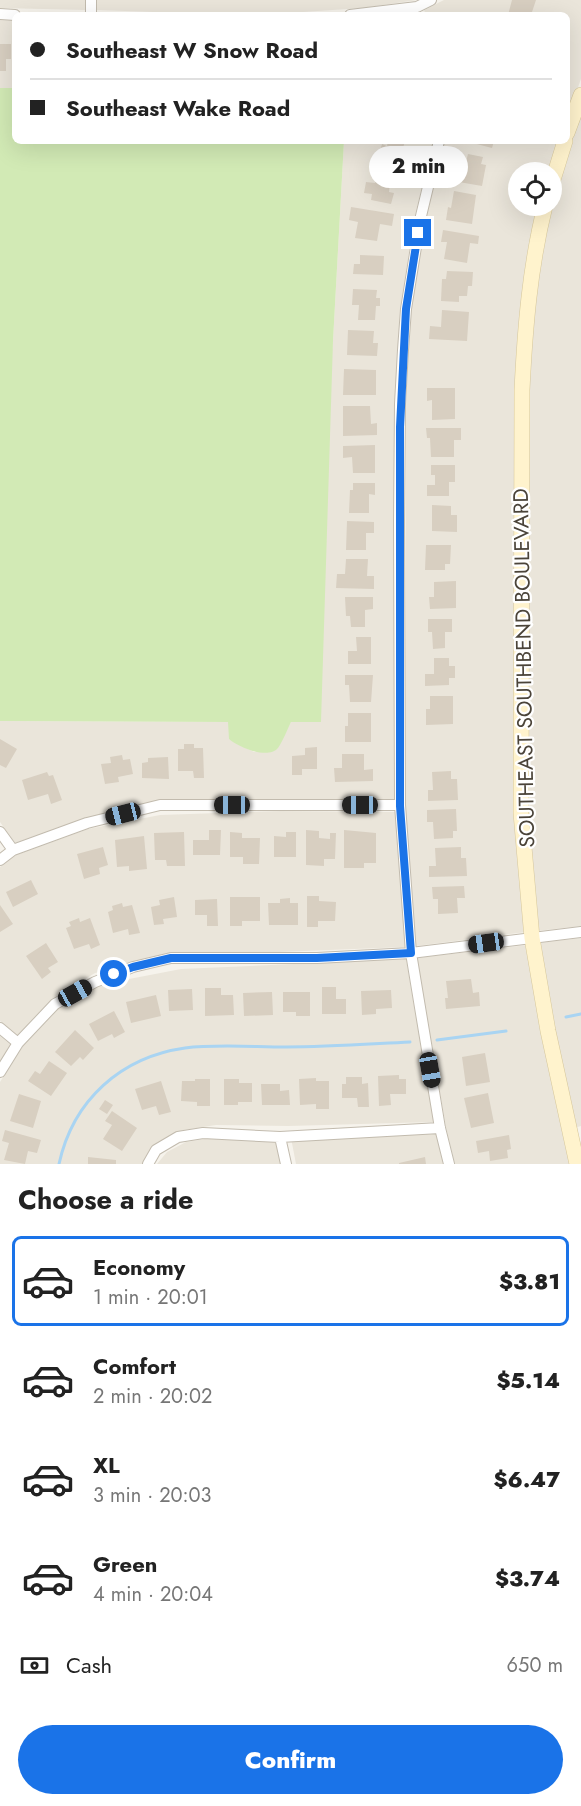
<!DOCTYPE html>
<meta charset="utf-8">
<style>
:root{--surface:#fff;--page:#f6f6f6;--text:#222;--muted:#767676;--line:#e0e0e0;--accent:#1a73e8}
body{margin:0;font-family:Jost,sans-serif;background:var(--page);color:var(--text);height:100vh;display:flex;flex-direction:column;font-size:22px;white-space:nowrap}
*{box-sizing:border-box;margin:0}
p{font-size:20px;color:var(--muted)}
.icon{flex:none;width:33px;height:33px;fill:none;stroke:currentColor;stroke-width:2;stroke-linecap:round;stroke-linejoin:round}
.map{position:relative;height:1164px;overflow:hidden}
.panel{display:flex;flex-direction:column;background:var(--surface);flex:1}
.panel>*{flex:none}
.guide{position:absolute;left:12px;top:12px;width:558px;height:132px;border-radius:9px;box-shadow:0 6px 24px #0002;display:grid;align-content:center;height:132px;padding:0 18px;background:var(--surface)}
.buttons{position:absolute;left:508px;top:162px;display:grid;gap:12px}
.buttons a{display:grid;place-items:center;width:54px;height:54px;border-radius:50%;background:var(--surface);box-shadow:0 6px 24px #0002;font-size:30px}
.end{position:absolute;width:27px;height:27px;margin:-14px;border:8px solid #1a73e8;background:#fff;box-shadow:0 0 0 3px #fff}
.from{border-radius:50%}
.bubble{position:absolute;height:42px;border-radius:21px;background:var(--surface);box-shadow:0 6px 24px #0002;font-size:20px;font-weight:800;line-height:42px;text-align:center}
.car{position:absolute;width:18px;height:36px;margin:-18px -9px;border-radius:8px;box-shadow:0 0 4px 2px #0007;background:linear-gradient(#222 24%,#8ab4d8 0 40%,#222 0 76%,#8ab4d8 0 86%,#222 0)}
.guide b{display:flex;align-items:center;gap:21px;height:57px;font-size:22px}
.guide b+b{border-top:2px solid var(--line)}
.guide i{width:15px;height:15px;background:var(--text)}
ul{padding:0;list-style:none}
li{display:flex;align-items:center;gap:18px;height:90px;margin:0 12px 9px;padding:0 6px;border:3px solid transparent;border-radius:9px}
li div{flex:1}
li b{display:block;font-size:22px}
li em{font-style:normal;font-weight:800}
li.active{border-color:var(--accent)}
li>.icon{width:54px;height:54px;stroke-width:1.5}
h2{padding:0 18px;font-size:27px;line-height:72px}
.pay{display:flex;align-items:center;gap:15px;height:66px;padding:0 18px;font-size:22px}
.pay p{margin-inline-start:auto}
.primary-button{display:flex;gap:12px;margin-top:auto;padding:12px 18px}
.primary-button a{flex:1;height:69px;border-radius:36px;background:var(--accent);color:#fff;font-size:24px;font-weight:800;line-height:69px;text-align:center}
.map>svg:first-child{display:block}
</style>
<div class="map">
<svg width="581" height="1164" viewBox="0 0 581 1164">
<rect width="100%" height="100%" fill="#f6f3ec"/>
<!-- residential -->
<path fill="#eae5da" d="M 0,0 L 86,0 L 86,10 L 0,8 Z
M 97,0 L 417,0 L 362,8 L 303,12 L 153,12 L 97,10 Z
M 444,0 L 581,0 L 581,79 L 567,117 L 567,15 L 426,15 L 424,10 Z
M 0,20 L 15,21 L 15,88 L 0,88 Z
M 581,111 L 581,926 L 537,931 L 527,813 L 528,391 L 531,330 L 540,261 L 552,202 Z
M 344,141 L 433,141 L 415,215 L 400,309 L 395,404 L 394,799 L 279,799 L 160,803 L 86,818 L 15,843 L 0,822 L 0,721 L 229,722 L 229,739 L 254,752 L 277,749 L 291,722 L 333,341 Z
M 444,141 L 559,141 L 549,172 L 519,172 L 519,206 L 540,206 L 529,259 L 526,932 L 416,946 L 405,805 L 406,404 L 411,310 L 426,217 Z
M 280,811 L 395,812 L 405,947 L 180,956 L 95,973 L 52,999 L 18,1035 L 0,1021 L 0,867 L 16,855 L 88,829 L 160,815 Z
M 581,938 L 581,1126 L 574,1128 L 553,1030 L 539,943 Z
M 528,945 L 572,1164 L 455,1164 L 446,1127 L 417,958 Z
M 406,959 L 434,1122 L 288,1126 L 216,1125 L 184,1130 L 162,1142 L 142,1164 L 0,1164 L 0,1082 L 22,1047 L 58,1009 L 98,985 L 181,969 Z
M 0,1036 L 11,1045 L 0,1061 Z
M 436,1134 L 443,1164 L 296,1164 L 291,1138 Z
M 217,1137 L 279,1138 L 285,1164 L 157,1164 L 167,1152 L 186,1142 Z"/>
<!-- green -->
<path fill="#d2eab5" d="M 0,88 L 15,88 L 15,141 L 344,141 L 333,341 L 321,722 L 291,722 C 287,730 283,741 278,748 C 268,760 238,747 229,739 L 228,722 L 0,721 Z"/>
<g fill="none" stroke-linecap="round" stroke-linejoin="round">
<!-- stream -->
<path stroke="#a9d4f2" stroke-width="3" d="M 566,1017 L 581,1014
M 437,1040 L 506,1031
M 59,1164 C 73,1100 121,1057 185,1048 C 215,1044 255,1047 286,1047 C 328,1047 369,1044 410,1042"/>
</g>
<!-- building -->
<path fill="#d8cfc1" d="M 512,0 L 536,0 L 531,15 L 508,15 Z
M 0,44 L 11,44 L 11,59 L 6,59 L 6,71 L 0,71 Z
M 388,141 L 405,141 L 399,163 L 378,158 L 382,144 L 387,146 Z
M 465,141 L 494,141 L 492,148 Z
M 468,154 L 483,157 L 481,164 L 486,165 L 482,186 L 453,181 L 456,168 L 464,170 Z
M 377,172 L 391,175 L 389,192 L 394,193 L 391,204 L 371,200 L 372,194 L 364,193 L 366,182 L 375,183 Z
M 454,191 L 476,195 L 472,224 L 446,220 L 448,207 L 451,208 Z
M 351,207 L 394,214 L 392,226 L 380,224 L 377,241 L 355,238 L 358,222 L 349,220 Z
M 443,230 L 479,236 L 478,244 L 470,243 L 467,263 L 444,259 L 447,242 L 441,242 Z
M 360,255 L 384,256 L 383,275 L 353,274 L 354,264 L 360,264 Z
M 447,271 L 473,272 L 472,286 L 468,286 L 467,296 L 459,296 L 459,302 L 441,301 L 442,279 L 446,279 Z
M 353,289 L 377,290 L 376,298 L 380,298 L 380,306 L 376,306 L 375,320 L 358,320 L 359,305 L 352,305 Z
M 442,310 L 469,312 L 467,341 L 429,339 L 430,326 L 441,327 Z
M 348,330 L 374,331 L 373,343 L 378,343 L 377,356 L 347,355 Z
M 344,369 L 376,370 L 376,395 L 343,395 Z
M 427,388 L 455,388 L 455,419 L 432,420 L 432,400 L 427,401 Z
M 343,406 L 370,406 L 371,424 L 377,423 L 377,435 L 343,436 Z
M 426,428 L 461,428 L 461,440 L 454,440 L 454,457 L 431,457 L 430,438 L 427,438 Z
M 375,445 L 375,473 L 353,473 L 352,457 L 343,458 L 343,446 Z
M 431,465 L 455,465 L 455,482 L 449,482 L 449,496 L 427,496 L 427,485 L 435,485 L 435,475 L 431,475 Z
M 353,483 L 375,483 L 375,495 L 369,494 L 369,513 L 349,513 L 350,490 L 353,490 Z
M 432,505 L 451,506 L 451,515 L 457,515 L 457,532 L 432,531 Z
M 347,521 L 374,522 L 374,533 L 366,533 L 366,550 L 346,550 Z
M 426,545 L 451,545 L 450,564 L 445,564 L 445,570 L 425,570 Z
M 346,559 L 368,559 L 367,576 L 374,576 L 374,589 L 336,588 L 337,574 L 345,574 Z
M 456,581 L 456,608 L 430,609 L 429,597 L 434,597 L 434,582 Z
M 345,597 L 373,597 L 373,609 L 365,610 L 365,627 L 351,627 L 350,616 L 346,616 Z
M 428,619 L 452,619 L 452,632 L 445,632 L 445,648 L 433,649 L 432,632 L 428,632 Z
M 356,637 L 371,637 L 371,664 L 348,664 L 348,651 L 357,651 Z
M 434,658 L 449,658 L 449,666 L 455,666 L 455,678 L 449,678 L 449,685 L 425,686 L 425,674 L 434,674 Z
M 345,675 L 373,675 L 371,702 L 350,702 L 349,685 L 345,685 Z
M 430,696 L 453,696 L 453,724 L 426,725 L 426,709 L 430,709 Z
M 348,713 L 371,713 L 371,742 L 345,742 L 345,726 L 348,726 Z
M 0,739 L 17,749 L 6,768 L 0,765 Z
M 184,744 L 194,744 L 194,748 L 203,748 L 204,778 L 194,778 L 193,771 L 178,771 L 178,749 L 184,749 Z
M 317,747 L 317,769 L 302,769 L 302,775 L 292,775 L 292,756 L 305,755 L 305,748 Z
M 342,754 L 364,754 L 364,770 L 373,769 L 373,781 L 335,782 L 334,768 L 342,768 Z
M 122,755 L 123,760 L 130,759 L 133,774 L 118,777 L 119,782 L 105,784 L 101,764 L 111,763 L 110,757 Z
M 168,757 L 169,779 L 142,778 L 142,763 L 148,762 L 148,758 Z
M 451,771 L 451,779 L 457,779 L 458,800 L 428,801 L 428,790 L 433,790 L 432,772 Z
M 47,772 L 49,776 L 53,775 L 62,800 L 51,804 L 48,794 L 28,800 L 22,780 Z
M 456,809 L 457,831 L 453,831 L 453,838 L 434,839 L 433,822 L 427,822 L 427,810 Z
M 209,830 L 221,830 L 220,855 L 193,855 L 193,840 L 209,840 Z
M 306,830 L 319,831 L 319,838 L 330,839 L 330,833 L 336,833 L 335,859 L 324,859 L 324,866 L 306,865 Z
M 344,830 L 376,833 L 376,863 L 364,863 L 364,868 L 344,868 Z
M 184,832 L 185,866 L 167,866 L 166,860 L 155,860 L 154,833 Z
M 230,832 L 242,833 L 242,838 L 260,838 L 259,864 L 243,864 L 243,857 L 230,857 Z
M 286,832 L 296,832 L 296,857 L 274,857 L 274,836 L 286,837 Z
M 144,836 L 147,869 L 129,871 L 129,866 L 117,867 L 115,840 Z
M 103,847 L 108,865 L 99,868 L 100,874 L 84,879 L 77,854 Z
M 461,847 L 461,858 L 466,858 L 467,876 L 429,877 L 429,866 L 436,866 L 435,848 Z
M 31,880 L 38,894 L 13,907 L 6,892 Z
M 464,886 L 465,898 L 457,898 L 458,913 L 438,914 L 438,899 L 433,899 L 432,887 Z
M 307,896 L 319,896 L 319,901 L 336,902 L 335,921 L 318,921 L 318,927 L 307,927 Z
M 174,897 L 177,917 L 163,919 L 164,924 L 154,925 L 151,907 L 160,905 L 159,900 Z
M 230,897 L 260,897 L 260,921 L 242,921 L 242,926 L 230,926 Z
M 290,898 L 290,903 L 298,903 L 298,925 L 269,925 L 268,903 L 280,903 L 280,899 Z
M 217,899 L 218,926 L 207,926 L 207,915 L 195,915 L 195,900 Z
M 122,903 L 123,907 L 132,905 L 140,933 L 129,935 L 128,929 L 113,933 L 108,912 L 113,910 L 112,906 Z
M 0,905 L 13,924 L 0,932 Z
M 79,918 L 80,922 L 90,918 L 100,945 L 91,949 L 89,944 L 74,949 L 66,928 L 71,926 L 69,922 Z
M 46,943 L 58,962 L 48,968 L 51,972 L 42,979 L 26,956 Z
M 471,979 L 473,993 L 479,992 L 480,1006 L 446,1009 L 445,998 L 448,998 L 446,981 Z
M 322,987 L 336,987 L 336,999 L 346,999 L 346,1014 L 322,1014 Z
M 205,988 L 221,988 L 221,995 L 233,995 L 234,1015 L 205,1016 Z
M 192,989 L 193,1010 L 169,1011 L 168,990 Z
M 391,990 L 392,1008 L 376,1009 L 376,1014 L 362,1015 L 361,991 Z
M 272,992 L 273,1015 L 244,1016 L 243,993 Z
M 283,992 L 310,992 L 310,1016 L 296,1016 L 296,1012 L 283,1012 Z
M 156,995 L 161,1016 L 131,1023 L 126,1002 Z
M 114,1011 L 125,1032 L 114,1038 L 112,1034 L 98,1041 L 89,1024 Z
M 75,1030 L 94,1048 L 83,1060 L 80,1057 L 71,1066 L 55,1052 Z
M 485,1053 L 490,1082 L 466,1086 L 462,1057 Z
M 49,1061 L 67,1073 L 51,1096 L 28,1081 L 35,1071 L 40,1074 Z
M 399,1075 L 399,1079 L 406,1079 L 406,1094 L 390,1094 L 391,1105 L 379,1106 L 378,1076 Z
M 346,1077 L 362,1077 L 362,1084 L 368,1083 L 369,1107 L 358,1107 L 357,1098 L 342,1098 L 342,1084 L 346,1084 Z
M 316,1078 L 316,1081 L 329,1081 L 329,1109 L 316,1109 L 316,1104 L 300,1105 L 299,1079 Z
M 195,1079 L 210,1079 L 210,1106 L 197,1106 L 197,1102 L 181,1101 L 182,1081 L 195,1081 Z
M 224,1079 L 239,1079 L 239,1083 L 252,1083 L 252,1102 L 238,1102 L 238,1105 L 224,1105 Z
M 161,1081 L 171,1112 L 159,1115 L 156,1106 L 142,1110 L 135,1089 Z
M 261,1084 L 280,1084 L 280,1091 L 289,1090 L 290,1105 L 262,1105 Z
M 488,1093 L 494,1123 L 471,1128 L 464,1098 Z
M 19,1094 L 41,1101 L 33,1128 L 10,1121 Z
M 105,1100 L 113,1105 L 107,1114 L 99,1109 Z
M 112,1111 L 137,1128 L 122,1151 L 103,1139 L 112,1125 L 105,1121 Z
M 5,1130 L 41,1140 L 37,1153 L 28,1151 L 25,1164 L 4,1160 L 9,1143 L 2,1141 Z
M 509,1135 L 511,1149 L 507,1150 L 508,1158 L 490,1161 L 489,1151 L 478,1153 L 476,1141 Z
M 88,1157 L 116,1160 L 116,1164 L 88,1164 Z
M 425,1157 L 426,1164 L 399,1164 L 399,1163 Z"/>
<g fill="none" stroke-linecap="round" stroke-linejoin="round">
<!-- street casing -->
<g stroke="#c2bbae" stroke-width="12">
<path id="street" d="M 0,14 L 15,15
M 91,15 L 91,0
M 350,15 L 417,7 L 431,0
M 439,141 L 421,216 L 406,309 L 403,350 L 400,404 L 399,522 L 400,805 L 411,953 L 440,1128 L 449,1164
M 0,832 L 13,850
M 0,860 L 13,850 L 87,823 L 160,805 L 400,805
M 0,1028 L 18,1043
M 0,1072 L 18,1043 L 55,1004 L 95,982 L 133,967 L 171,958 L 317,958 L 411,953 L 581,932
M 280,1137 L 286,1164
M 148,1164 L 156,1150 L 178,1137 L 203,1133 L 280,1137 L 440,1128"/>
</g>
<!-- secondary casing -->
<g stroke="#d6c79b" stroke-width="16">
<path id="secondary" d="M 567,133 L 581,95
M 552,183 L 565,141
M 545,206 C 530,266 525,328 522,390 L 521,813 L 532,938 L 548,1031 L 577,1164"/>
</g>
<!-- street -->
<use href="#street" stroke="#fff" stroke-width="10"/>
<!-- secondary -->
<use href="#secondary" stroke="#fff3cd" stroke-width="15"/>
</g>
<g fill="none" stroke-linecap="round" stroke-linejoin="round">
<!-- route -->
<path stroke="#1a73e8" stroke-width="8" d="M 114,974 L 133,967 L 171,958 L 317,958 L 411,953 L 400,806 L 400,427 L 406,309 L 418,233"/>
</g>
<g text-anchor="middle" stroke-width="4.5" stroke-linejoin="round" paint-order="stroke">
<!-- street labels -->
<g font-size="21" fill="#4b4439" stroke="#fff">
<text transform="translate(524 668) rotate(-91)" y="7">SOUTHEAST SOUTHBEND BOULEVARD</text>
</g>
</g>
</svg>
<div class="buttons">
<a><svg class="icon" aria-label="locate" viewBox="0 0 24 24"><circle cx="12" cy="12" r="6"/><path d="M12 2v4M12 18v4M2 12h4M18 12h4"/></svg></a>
</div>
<i class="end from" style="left:114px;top:974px"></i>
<i class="end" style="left:418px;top:233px"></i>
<div class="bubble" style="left:369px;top:146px;width:99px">2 min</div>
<i class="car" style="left:232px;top:805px;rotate:270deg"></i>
<i class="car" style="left:360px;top:805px;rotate:270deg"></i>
<i class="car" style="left:123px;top:814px;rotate:256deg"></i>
<i class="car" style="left:486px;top:943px;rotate:262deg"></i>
<i class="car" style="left:75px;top:993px;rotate:61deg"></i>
<i class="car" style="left:430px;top:1070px;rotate:170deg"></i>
<div class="guide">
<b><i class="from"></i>Southeast W Snow Road</b>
<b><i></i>Southeast Wake Road</b>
</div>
</div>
<section class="panel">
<h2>Choose a ride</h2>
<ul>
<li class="active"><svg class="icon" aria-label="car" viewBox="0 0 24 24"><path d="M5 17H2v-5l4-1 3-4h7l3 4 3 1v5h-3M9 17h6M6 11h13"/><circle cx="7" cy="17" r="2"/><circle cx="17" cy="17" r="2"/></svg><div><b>Economy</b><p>1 min · 20:01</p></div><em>$3.81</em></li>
<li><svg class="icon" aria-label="car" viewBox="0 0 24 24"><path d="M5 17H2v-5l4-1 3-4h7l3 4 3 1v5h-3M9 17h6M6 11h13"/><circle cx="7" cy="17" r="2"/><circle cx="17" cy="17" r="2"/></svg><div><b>Comfort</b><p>2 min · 20:02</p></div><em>$5.14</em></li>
<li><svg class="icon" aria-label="car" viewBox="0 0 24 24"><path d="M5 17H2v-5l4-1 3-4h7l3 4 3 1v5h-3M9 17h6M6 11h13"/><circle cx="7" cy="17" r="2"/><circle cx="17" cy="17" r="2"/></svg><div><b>XL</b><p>3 min · 20:03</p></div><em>$6.47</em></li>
<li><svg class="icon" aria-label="car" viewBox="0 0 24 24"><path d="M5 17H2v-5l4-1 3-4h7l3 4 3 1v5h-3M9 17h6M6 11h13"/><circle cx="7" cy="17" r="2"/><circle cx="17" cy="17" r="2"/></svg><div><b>Green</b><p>4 min · 20:04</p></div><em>$3.74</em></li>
</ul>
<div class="pay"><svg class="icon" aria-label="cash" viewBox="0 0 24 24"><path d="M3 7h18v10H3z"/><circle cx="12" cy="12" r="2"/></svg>Cash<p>650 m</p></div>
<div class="primary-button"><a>Confirm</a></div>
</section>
